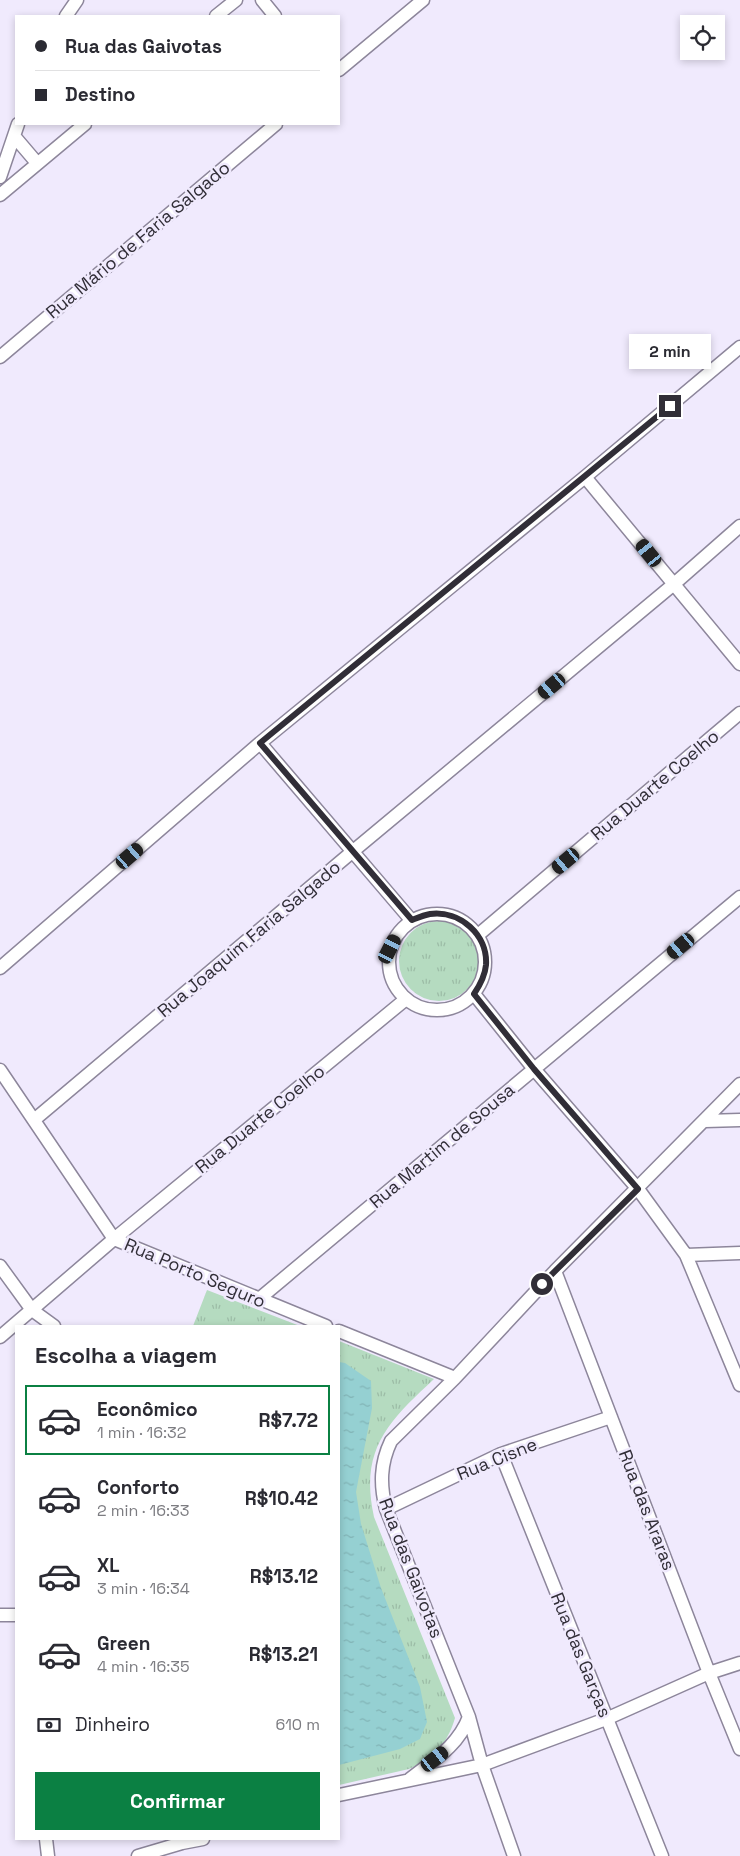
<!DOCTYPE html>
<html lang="pt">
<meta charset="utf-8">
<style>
:root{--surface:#fff;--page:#f7f7f7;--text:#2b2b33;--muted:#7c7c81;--line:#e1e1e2;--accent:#0b8043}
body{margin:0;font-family:"Space Grotesk",sans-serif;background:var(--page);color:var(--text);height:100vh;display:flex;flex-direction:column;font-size:19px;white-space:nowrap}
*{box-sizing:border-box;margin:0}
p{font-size:16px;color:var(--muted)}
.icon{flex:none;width:28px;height:28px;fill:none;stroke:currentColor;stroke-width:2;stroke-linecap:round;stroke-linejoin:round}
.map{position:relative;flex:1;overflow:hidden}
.panel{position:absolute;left:15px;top:1325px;width:325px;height:515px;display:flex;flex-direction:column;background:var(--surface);border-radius:0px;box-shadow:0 2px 8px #0003}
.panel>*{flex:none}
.banner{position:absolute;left:15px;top:15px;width:325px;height:110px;border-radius:0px;box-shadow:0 2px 8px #0003;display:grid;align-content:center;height:110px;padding:0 20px;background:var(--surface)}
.buttons{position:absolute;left:680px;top:15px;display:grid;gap:10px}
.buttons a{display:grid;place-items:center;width:45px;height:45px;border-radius:0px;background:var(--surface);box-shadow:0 2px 8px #0003;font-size:25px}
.end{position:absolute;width:22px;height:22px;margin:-11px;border:6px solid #312e37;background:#fff;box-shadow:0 0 0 2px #fff}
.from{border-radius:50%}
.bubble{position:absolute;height:35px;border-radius:0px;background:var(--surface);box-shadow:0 2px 8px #0003;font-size:16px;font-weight:700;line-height:35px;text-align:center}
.car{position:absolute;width:15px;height:30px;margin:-15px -8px;border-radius:6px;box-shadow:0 0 4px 1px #0007;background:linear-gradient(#222 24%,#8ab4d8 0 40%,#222 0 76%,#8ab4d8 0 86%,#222 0)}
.banner b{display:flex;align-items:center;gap:18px;height:48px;font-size:19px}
.banner b+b{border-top:1px solid var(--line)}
.banner i{width:12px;height:12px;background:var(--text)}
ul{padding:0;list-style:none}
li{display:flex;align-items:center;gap:15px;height:70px;margin:0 10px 8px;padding:0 10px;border:2px solid transparent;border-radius:0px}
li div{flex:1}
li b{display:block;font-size:19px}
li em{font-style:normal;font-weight:700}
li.current{border-color:var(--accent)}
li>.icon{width:45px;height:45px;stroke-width:1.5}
h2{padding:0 20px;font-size:22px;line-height:60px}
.pay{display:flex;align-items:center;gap:12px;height:55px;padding:0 20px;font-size:19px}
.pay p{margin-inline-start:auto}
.button{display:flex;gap:10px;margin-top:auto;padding:10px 20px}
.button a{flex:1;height:58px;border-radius:0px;background:var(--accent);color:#fff;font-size:20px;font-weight:700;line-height:58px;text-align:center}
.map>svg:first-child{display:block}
</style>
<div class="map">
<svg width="740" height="1856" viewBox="0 0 740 1856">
<defs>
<pattern id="grass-tufts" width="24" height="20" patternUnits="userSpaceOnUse" patternTransform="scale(1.25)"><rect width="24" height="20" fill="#b5dbc0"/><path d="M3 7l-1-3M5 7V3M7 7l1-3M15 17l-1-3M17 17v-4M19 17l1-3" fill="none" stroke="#9cbca6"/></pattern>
<pattern id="water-ripples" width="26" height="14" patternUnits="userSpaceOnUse" patternTransform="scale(1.25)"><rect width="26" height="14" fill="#95d0d2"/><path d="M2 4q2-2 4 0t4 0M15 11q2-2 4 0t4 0" fill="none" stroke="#81b3b5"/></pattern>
</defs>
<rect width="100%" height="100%" fill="#f0eafd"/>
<!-- grass -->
<path fill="url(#grass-tufts)" d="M399 961a40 40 0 1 1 80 0a40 40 0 1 1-80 0Z
M 207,1290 L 300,1326 L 193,1326 Z
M 339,1341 L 434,1379 C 389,1421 359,1449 374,1517 L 455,1718 C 448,1743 433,1759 409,1769 L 339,1785 Z"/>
<!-- water -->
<path fill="url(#water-ripples)" d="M 339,1362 L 345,1363 L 371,1381 L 372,1408 L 356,1492 L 361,1524 L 381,1588 L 420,1687 L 427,1722 L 420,1739 L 400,1749 L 339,1765 Z"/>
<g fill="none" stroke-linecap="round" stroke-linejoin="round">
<!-- minor casing -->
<g stroke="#8d869b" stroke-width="15">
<path id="minor" d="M 262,0 L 275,16
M 66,16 L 77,0
M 216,16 L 236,0
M 339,70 L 423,0
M 14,136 L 37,163
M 0,177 L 18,124
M 0,195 L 85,124
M 0,357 L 276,124
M 585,477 L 740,664
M 260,743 L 412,921
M389 962a48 48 0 1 1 96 0a48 48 0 1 1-96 0Z
M 478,935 L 740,713
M 0,968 L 260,743 L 585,477 L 740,347
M 474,994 L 534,1069 L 638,1189 L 686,1255 L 740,1385
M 0,1070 L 114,1239 L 326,1326
M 34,1120 L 352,852 L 674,584 L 740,526
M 705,1121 L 740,1120
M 686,1255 L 740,1253
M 0,1266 L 32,1310 L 54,1326
M 555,1271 L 709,1673 L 740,1749
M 259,1299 L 740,897
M 339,1331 L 455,1378
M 0,1337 L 114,1239 L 406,999
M 501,1454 L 662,1856
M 386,1509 L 501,1454 L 611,1417
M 0,1615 L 16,1615
M 410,1779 C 434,1760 458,1746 469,1717
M 339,1795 L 482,1765 L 606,1719 L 709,1673 L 740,1663
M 46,1839 L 48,1856
M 138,1856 L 182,1843 L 203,1839
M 514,1856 L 482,1765 L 469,1717 L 386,1509 C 380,1485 380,1464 391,1441 L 455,1378 L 555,1271 L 740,1084"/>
</g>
<!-- minor -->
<use href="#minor" stroke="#fff" stroke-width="12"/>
</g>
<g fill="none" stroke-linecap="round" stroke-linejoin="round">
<!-- route -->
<path stroke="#312e37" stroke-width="6" d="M 542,1284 L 638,1189 L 534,1069 L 474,994 C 480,985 485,976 486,965 C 488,935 460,910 430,914 C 424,915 417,918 412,920 L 260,743 L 670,406"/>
</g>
<g text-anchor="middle" stroke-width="5" stroke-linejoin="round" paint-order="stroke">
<!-- street labels -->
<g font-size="18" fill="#312e37" stroke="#f0eafd">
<text transform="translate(138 240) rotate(-40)" y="6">Rua Mário de Faria Salgado</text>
<text transform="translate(655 785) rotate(-40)" y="6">Rua Duarte Coelho</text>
<text transform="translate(249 939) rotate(-40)" y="6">Rua Joaquim Faria Salgado</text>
<text transform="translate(260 1119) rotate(-39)" y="6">Rua Duarte Coelho</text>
<text transform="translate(442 1146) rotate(-40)" y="6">Rua Martim de Sousa</text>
<text transform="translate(195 1273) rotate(23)" y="6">Rua Porto Seguro</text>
<text transform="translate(497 1459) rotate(-22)" y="6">Rua Cisne</text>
<text transform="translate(647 1510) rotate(69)" y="6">Rua das Araras</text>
<text transform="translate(411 1568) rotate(69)" y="6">Rua das Gaivotas</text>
<text transform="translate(581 1655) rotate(68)" y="6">Rua das Garças</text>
</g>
</g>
</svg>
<div class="buttons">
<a><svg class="icon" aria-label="locate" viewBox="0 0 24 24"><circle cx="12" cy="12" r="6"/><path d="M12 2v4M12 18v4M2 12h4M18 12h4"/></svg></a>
</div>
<i class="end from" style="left:542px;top:1284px"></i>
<i class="end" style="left:670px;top:406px"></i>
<div class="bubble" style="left:629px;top:334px;width:82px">2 min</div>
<i class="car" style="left:649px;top:553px;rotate:321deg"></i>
<i class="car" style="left:552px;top:686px;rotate:230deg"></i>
<i class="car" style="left:130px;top:856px;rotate:49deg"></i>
<i class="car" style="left:566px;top:861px;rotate:230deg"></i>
<i class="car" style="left:681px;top:946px;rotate:230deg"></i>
<i class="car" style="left:390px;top:949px;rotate:27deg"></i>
<i class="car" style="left:435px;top:1759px;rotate:52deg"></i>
<div class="banner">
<b><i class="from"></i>Rua das Gaivotas</b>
<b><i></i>Destino</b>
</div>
<section class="panel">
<h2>Escolha a viagem</h2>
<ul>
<li class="current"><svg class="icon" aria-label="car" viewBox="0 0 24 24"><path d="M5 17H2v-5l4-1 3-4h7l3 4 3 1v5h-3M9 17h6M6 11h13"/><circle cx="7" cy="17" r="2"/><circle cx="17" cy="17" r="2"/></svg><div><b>Econômico</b><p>1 min · 16:32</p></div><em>R$7.72</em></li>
<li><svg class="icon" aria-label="car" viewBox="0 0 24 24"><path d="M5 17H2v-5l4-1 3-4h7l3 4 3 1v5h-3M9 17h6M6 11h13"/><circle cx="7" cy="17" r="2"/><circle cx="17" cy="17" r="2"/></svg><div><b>Conforto</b><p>2 min · 16:33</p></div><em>R$10.42</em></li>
<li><svg class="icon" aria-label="car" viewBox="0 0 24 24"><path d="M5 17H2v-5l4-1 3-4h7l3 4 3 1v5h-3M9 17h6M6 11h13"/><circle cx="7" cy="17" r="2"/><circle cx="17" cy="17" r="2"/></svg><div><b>XL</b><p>3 min · 16:34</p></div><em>R$13.12</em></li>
<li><svg class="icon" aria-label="car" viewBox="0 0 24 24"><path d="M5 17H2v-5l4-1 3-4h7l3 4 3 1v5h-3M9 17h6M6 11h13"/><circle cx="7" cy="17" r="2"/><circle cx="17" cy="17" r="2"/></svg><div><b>Green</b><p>4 min · 16:35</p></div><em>R$13.21</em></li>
</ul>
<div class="pay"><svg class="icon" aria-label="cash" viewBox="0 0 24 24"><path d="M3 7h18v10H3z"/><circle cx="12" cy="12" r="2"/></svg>Dinheiro<p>610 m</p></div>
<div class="button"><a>Confirmar</a></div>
</section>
</div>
